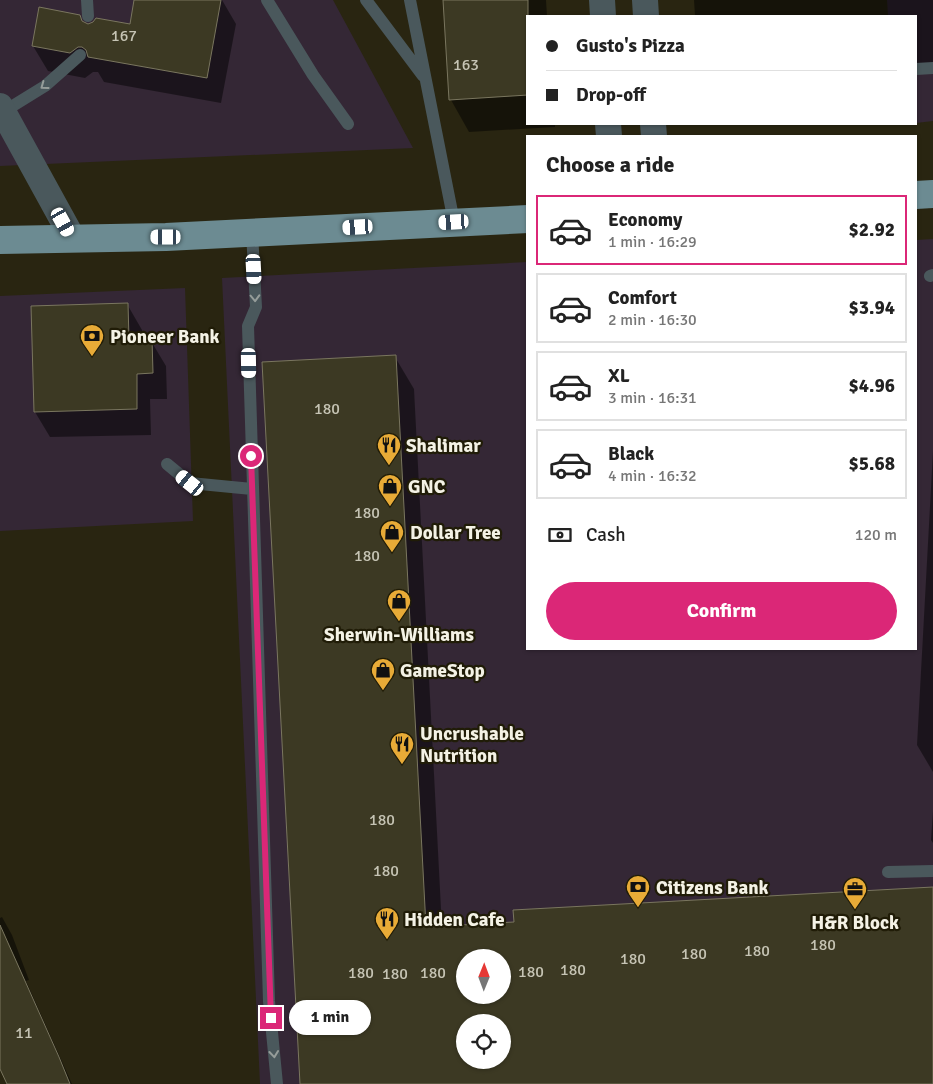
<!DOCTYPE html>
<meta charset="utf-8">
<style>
:root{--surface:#fff;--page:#f2f2f2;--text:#222;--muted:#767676;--line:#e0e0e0;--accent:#db2777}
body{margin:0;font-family:Signika,sans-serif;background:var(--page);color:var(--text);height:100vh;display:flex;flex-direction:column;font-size:19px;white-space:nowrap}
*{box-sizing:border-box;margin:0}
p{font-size:16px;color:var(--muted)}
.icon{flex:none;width:28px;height:28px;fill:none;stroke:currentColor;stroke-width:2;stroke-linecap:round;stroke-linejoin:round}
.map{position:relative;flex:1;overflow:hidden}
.side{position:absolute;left:526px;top:135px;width:391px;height:515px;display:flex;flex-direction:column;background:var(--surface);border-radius:0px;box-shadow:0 1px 4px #0004}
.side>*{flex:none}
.top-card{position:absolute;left:526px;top:15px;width:391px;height:110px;border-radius:0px;box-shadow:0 1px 4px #0004;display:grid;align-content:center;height:110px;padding:0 20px;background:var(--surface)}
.needle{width:32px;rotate:1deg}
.fabs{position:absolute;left:456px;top:949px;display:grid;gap:10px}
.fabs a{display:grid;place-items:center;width:55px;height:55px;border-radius:50%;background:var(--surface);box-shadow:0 1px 4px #0004;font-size:25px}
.end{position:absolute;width:22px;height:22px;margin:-11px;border:6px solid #db2777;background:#fff;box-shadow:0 0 0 2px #fff}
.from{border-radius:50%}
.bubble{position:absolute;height:35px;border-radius:18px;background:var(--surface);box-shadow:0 1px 4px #0004;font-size:16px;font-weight:700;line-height:35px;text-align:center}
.car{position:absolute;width:15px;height:30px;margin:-15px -8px;border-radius:6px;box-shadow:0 0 4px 1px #0007;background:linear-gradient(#fff 24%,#345 0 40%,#fff 0 76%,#345 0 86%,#fff 0)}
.top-card b{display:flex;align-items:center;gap:18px;height:48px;font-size:19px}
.top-card b+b{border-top:1px solid var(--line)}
.top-card i{width:12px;height:12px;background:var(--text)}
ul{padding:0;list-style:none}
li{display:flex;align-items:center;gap:15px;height:70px;margin:0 10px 8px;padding:0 10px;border:2px solid var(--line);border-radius:0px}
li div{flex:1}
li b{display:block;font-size:19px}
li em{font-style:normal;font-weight:700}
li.on{border-color:var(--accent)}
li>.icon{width:45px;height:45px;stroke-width:1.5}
h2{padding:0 20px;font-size:22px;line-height:60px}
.pay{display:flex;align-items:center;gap:12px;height:55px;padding:0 20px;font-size:19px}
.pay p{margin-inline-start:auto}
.cta{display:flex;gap:10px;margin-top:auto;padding:10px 20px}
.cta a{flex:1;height:58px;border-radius:30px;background:var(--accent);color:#fff;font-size:20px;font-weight:700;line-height:58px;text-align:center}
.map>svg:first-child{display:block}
</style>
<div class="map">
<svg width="933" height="1084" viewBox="0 0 933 1084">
<rect width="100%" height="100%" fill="#292511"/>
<!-- commercial -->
<path fill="#342735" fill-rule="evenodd" d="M 0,0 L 333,0 L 413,148 L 0,166 Z
M 887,0 L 933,0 L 933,121 L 916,123 L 916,16 L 888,16 Z
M 933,239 L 933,1084 L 260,1084 L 222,278 L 527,262 L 528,649 L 916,649 L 916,240 ZM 465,958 L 502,958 L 502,995 L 465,995 ZM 465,1022 L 502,1022 L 502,1060 L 465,1060 Z
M 185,288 L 193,521 L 0,531 L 0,296 Z"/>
<!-- shadow -->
<path fill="#0007" fill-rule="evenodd" d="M 136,0 L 222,0 L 236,24 L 221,103 L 104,82 L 98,72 L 93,72 L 85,78 L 48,71 L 33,46 L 83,23 L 88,25 L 131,26 Z
M 444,0 L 546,0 L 547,16 L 528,16 L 528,124 L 555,124 L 555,127 L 469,132 L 451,100 Z
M 694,0 L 933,0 L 933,69 L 916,69 L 916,16 L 695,16 Z
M 127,304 L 142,330 L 142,341 L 151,341 L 166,366 L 167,399 L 150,399 L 151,435 L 50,437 L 35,412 Z
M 395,357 L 414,389 L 442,928 L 515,924 L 933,889 L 933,1084 L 301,1084 ZM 465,958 L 502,958 L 502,995 L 465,995 ZM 465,1022 L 502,1022 L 502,1060 L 465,1060 Z
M 933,451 L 933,772 L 917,745 Z
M 933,811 L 933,843 L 931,840 Z
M 2,917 L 12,935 L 29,980 L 26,981 L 72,1084 L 9,1084 L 0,1066 L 0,918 Z"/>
<!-- building -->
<path fill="#3c3923" stroke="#7a765f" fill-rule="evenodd" d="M 134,0 L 221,0 L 207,78 L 88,57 L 86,50 L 82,47 L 78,47 L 70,53 L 32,46 L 39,7 L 80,15 L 82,21 L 88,24 L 93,22 L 96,18 L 130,24 Z
M 443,0 L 528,0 L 528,95 L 449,100 Z
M 128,303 L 129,340 L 152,339 L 153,373 L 137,374 L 137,409 L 34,412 L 31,306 Z
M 396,355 L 426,927 L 514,922 L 513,910 L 933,887 L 933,1084 L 300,1084 L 262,362 ZM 465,958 L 502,958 L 502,995 L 465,995 ZM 465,1022 L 502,1022 L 502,1060 L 465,1060 Z
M 0,925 L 59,1057 L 70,1084 L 7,1084 L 0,1069 Z"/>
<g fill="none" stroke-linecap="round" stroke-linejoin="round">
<!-- lane -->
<path stroke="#4a585c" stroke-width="12" d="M 87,0 L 88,16
M 267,0 L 313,75 L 348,124
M 366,0 L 423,76
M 410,0 L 454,222
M 916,69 L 933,68
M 3,112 L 45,86 L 80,55
M 252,232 L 256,307 L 248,326 L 269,1001 L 277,1084
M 930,276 L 933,275
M 167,464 L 190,483 L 252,489
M 888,872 L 933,871"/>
<!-- street -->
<path stroke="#4a585c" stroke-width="26" d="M 602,0 L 603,16
M 645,0 L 646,16
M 0,106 L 72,237
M 608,124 L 609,136
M 653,124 L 654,136"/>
<!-- primary -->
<path stroke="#6c8b92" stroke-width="28" d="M 916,195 L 933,194
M 0,240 L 166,237 L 528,219"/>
</g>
<!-- one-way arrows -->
<defs><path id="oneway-chevron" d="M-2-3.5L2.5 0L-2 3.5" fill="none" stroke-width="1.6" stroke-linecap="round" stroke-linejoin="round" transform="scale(1.25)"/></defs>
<g stroke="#969d9a">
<use href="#oneway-chevron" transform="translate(44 86) rotate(144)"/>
<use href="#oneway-chevron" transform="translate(255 298) rotate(88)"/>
<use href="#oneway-chevron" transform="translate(274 1054) rotate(84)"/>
</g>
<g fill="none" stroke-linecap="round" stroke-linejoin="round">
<!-- route -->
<path stroke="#db2777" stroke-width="6" d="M 251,456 L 271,1018"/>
</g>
<!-- icons -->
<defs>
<g id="bank-pin" transform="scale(1.25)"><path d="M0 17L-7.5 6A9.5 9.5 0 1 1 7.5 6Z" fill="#e8ab37" stroke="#201c07"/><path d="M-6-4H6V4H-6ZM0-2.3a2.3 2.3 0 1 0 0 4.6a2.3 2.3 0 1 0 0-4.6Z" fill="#111"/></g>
<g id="restaurant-pin" transform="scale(1.25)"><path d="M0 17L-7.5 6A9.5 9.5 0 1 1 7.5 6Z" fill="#e8ab37" stroke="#201c07"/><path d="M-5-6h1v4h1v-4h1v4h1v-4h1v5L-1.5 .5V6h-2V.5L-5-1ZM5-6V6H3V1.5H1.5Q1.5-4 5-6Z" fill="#111"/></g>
<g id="shop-pin" transform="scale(1.25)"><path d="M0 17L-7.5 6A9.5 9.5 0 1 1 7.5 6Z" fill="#e8ab37" stroke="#201c07"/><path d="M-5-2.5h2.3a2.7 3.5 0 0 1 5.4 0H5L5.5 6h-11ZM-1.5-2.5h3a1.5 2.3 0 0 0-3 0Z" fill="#111"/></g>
<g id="office-pin" transform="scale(1.25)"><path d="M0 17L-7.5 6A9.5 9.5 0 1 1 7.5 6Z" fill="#e8ab37" stroke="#201c07"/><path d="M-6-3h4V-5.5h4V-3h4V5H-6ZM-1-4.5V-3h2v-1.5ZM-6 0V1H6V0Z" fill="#111"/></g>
</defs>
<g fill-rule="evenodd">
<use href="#bank-pin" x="92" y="336"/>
<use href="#restaurant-pin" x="389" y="445"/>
<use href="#shop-pin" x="390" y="486"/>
<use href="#shop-pin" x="392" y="532"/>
<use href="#shop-pin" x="399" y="601"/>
<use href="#shop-pin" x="383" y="670"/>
<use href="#restaurant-pin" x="402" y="744"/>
<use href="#bank-pin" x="638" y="887"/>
<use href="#office-pin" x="855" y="889"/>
<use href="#restaurant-pin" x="387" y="919"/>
</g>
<g text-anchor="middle" stroke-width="4.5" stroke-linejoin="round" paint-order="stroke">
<!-- number labels -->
<g font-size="16" fill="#c6c4b4">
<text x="124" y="41">167</text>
<text x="466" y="70">163</text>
<text x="327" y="414">180</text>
<text x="367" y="518">180</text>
<text x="367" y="561">180</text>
<text x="382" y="825">180</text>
<text x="386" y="876">180</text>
<text x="823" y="950">180</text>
<text x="757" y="956">180</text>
<text x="694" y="959">180</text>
<text x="633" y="964">180</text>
<text x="573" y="975">180</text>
<text x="531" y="977">180</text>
<text x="361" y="978">180</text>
<text x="433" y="978">180</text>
<text x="395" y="979">180</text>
<text x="24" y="1038">11</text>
</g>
<!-- poi labels -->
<g font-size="19" font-weight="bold" fill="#f4f2e5" stroke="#201c07" text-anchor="start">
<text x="110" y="343">Pioneer Bank</text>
<text x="406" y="452">Shalimar</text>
<text x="408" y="493">GNC</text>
<text x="410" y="539">Dollar Tree</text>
<text x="399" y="641" text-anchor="middle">Sherwin-Williams</text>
<text x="400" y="677">GameStop</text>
<text x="420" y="740">Uncrushable<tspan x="420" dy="22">Nutrition</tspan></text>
<text x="656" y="894">Citizens Bank</text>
<text x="404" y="926">Hidden Cafe</text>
<text x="855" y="929" text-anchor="middle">H&amp;R Block</text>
</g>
</g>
</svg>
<div class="fabs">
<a><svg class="needle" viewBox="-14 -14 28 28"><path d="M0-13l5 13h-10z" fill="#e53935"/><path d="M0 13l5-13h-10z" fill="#767676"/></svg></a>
<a><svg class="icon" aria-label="locate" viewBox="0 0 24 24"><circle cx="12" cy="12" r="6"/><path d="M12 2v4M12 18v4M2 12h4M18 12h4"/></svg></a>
</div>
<i class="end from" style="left:251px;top:456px"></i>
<i class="end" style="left:271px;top:1018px"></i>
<div class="bubble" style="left:289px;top:1000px;width:82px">1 min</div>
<i class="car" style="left:63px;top:222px;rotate:151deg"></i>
<i class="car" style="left:454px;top:222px;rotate:267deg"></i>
<i class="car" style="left:358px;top:227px;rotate:267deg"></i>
<i class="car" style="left:166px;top:237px;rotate:270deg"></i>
<i class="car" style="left:254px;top:269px;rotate:177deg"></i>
<i class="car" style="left:249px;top:363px;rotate:179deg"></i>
<i class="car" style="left:190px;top:483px;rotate:309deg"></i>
<div class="top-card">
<b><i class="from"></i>Gusto's Pizza</b>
<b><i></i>Drop-off</b>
</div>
<section class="side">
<h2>Choose a ride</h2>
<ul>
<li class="on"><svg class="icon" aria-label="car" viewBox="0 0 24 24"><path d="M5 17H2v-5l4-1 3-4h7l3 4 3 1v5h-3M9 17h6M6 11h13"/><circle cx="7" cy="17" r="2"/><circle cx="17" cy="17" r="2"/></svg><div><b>Economy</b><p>1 min · 16:29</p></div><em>$2.92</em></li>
<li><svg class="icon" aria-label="car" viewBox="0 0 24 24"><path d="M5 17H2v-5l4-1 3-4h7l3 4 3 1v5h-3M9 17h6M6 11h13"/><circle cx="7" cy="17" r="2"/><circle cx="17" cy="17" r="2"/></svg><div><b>Comfort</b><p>2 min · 16:30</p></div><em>$3.94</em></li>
<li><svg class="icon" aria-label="car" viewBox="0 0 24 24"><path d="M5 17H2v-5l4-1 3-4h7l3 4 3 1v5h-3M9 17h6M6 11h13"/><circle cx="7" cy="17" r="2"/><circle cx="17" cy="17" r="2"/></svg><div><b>XL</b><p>3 min · 16:31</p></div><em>$4.96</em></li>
<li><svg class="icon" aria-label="car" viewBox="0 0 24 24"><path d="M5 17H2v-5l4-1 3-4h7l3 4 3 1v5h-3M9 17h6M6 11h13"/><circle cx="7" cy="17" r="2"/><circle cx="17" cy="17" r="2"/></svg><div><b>Black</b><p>4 min · 16:32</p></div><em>$5.68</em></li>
</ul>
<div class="pay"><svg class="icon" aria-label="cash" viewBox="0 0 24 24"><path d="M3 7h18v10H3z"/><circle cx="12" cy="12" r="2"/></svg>Cash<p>120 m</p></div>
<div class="cta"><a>Confirm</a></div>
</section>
</div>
